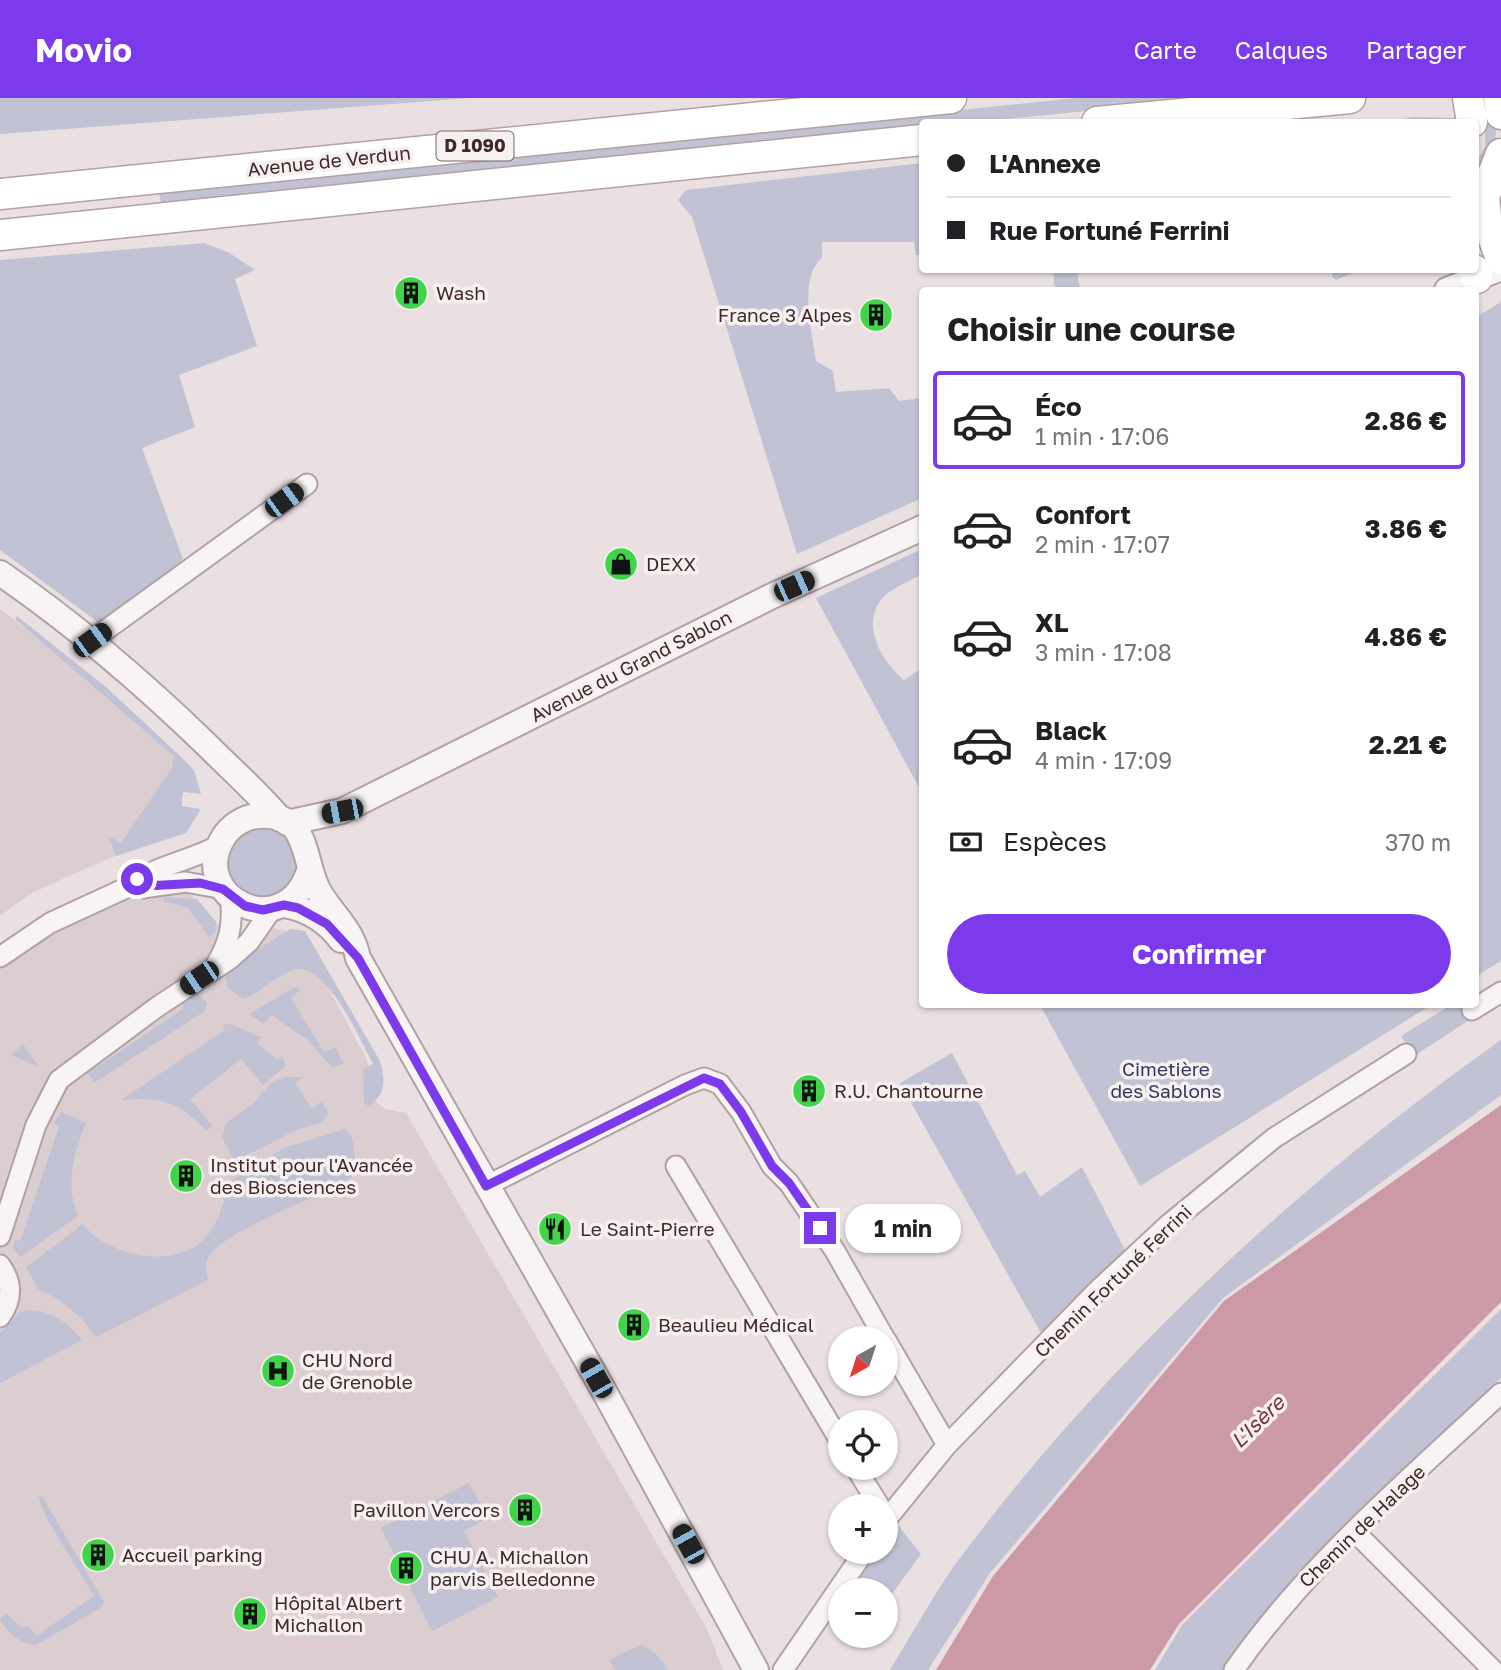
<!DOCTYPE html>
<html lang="fr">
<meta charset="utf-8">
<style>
:root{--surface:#fff;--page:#f2f2f2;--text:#202124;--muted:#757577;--line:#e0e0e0;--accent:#7c3aed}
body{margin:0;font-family:"Golos Text",sans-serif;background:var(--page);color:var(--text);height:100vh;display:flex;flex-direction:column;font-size:26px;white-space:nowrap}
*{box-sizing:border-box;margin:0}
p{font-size:23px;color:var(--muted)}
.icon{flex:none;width:38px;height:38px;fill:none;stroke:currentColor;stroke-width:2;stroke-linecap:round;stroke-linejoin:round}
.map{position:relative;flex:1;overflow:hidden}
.details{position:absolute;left:919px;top:189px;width:560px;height:721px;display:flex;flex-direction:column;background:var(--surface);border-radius:7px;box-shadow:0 2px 5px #0004}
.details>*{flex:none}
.guide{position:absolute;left:919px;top:21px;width:560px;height:154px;border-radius:7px;box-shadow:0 2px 5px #0004;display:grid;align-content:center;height:154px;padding:0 28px;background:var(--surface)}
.needle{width:46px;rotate:219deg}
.buttons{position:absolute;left:828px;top:1228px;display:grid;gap:14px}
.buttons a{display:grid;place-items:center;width:70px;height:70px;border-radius:50%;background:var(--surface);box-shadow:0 2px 5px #0004;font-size:35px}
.end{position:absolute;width:32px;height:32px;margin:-16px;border:9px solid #7c3aed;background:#fff;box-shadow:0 0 0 4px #fff}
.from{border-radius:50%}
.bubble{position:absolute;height:49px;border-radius:24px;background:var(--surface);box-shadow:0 2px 5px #0004;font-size:23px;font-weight:700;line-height:49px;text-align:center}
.car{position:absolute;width:21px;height:42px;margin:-21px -10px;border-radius:9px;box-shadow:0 0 5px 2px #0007;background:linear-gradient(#222 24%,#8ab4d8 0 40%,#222 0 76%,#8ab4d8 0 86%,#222 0)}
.guide b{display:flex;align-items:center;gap:24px;height:66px;font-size:26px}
.guide b+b{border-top:2px solid var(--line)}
.guide i{width:18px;height:18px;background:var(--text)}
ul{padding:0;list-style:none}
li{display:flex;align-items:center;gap:21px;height:98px;margin:0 14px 10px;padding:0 14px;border:4px solid transparent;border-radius:7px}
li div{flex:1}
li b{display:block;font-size:26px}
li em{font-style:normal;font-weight:700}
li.on{border-color:var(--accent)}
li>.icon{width:63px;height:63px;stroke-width:1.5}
h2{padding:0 28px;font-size:32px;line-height:84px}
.pay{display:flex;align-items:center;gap:18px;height:77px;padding:0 28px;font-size:26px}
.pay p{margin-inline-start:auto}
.primary-button{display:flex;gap:14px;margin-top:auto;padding:14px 28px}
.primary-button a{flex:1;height:80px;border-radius:42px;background:var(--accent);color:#fff;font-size:28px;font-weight:700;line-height:80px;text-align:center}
header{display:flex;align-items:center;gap:42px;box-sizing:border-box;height:98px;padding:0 35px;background:var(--accent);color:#fff}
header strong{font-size:33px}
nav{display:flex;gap:38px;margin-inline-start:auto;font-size:24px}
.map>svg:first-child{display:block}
</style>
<header>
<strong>Movio</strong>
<nav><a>Carte</a><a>Calques</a><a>Partager</a></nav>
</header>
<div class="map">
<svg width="1501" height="1572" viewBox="0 0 1501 1572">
<rect width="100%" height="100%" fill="#eae0e2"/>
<!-- built -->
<path fill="#dcced0" d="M 0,511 L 63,559 L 166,649 L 174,658 L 183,694 L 181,735 L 110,760 L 67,779 L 30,796 L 0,818 Z
M 184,792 L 200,805 L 222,831 L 238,837 L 265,828 L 299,836 L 367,962 L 370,977 L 366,995 L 385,1011 L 406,1015 L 707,1531 L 723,1572 L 0,1572 L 0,868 L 65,826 L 151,793 Z"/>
<!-- green -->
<path fill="#c1c2d4" d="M 0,0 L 471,0 L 0,36 Z
M 1076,0 L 1220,0 L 974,24 L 922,24 L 922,30 L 161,105 L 159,95 Z
M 1485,15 L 1495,15 L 1496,31 L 1492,150 L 1482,154 L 1475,139 L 1475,67 L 1485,48 Z
M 1411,19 L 1457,20 L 1463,24 L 1396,24 Z
M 922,65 L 922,157 L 916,157 L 914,144 L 822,144 L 822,160 C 798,179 812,234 816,263 L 833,273 L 836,294 L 889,290 L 899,303 L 922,300 L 922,400 L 797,456 L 692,119 L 678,102 L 686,92 Z
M 204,145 L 228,154 L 255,172 L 235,181 L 257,248 L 179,277 L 195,329 L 142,350 L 183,461 L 102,527 L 0,452 L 0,162 Z
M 1053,172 L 1077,172 L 1080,192 L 1055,192 Z
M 1333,172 L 1359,172 L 1336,182 L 1332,179 Z
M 1501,204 L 1501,863 L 1475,879 L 1475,220 Z
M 922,451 L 922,476 C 910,483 887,492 880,503 C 862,530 882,564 904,582 L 922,570 L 922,695 L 816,500 Z
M 17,518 L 106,589 L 177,655 L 194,672 L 201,696 L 183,694 L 181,708 L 201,711 L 186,735 L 116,758 L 108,738 L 121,745 L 172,670 L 174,658 L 15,521 Z
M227 765a35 35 0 1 1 70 0a35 35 0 1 1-70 0Z
M 164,799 L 197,801 L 216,824 L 215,835 L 209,839 L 188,810 L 164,803 Z
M 291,831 L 305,833 L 380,963 C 385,982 387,997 368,1008 L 364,1005 L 363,971 L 373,966 C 360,941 331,875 301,871 C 285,869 260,896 243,901 L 227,889 L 225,875 L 238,863 Z
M 295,889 L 300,892 L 291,900 L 324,954 L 336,949 L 343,966 L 331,969 L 308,942 L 271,917 L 264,926 L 249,916 Z
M 196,894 L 207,905 L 205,913 L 94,985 L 88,975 L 184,910 L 182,903 Z
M 1040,907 L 1431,907 L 1140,1088 Z
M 1451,907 L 1462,907 L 1471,921 L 1414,958 L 1401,938 Z
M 231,926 L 262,940 L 257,945 L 277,962 L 282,958 L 286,968 L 263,987 L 241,961 L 190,1001 L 212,1027 L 207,1033 C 177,1003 163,999 121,1002 L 225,932 L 222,927 Z
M 1501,942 L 1501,997 L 1223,1200 L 990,1475 L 928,1572 L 890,1572 C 911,1538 931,1501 954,1468 C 1103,1266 1297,1086 1501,942 Z
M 23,946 L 39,969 L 11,957 Z
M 952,955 L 1017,1077 L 1025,1073 L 1040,1099 L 1082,1069 L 1125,1152 L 1041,1235 L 900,985 Z
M 284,979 L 304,979 L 295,985 L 312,1010 L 322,1004 L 328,1015 L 322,1025 C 287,1030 264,1055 233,1060 L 222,1040 L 226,1025 L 253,1006 L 270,986 Z
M 61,1014 L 86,1025 C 73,1059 65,1083 78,1118 L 20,1159 L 13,1150 L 15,1142 L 20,1143 L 59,1029 L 54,1025 Z
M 345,1031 C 357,1039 355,1063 354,1076 L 344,1085 C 313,1100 229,1132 210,1156 C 204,1164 206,1174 208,1182 L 96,1239 L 80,1219 L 58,1201 L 38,1191 L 26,1169 L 83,1126 C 106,1157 171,1172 202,1143 C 218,1129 224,1104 229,1084 L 284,1050 Z
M 1501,1211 L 1501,1280 L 1351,1420 L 1276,1503 L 1224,1572 L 1155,1572 L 1182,1527 Z
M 29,1212 C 53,1214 67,1223 82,1242 L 0,1285 L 0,1235 L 20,1214 Z
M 469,1385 L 488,1420 L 464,1433 L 498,1499 L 432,1533 L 381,1430 Z
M 42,1398 L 104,1504 L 102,1509 L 36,1547 C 22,1547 4,1533 0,1520 L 6,1516 L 21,1529 L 29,1528 L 36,1538 L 94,1498 L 47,1421 L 38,1399 Z
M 897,1426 L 921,1456 L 886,1504 L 886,1493 L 851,1493 L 878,1454 L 886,1454 L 886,1443 Z
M 642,1546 L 657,1557 L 668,1572 L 615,1572 L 609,1562 Z"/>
<!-- water -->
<path fill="#cc9aa7" d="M 1501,1007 L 1501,1204 L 1179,1526 L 1150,1572 L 936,1572 L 993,1478 L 1224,1203 Z"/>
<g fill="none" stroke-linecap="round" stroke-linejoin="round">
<!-- minor casing -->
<g stroke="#b1a1a4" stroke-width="23">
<path id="minor" d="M 92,542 L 307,386
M 143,790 L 185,784 L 224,791
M 0,859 L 50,825 L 128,789 C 152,768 191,763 219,747
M 215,868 C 229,845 234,826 230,799
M 1472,912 L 1501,894
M 676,1068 L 840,1343
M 486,1088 L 685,987 L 704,980 L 720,986 L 741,1014 L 772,1068 L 789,1085 L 835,1153 L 885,1241
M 0,1138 L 36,1027 L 59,982 L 157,909 L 230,861 L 249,844 L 272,811
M 0,1167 C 13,1185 13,1201 0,1219
M 886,1242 L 947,1347
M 856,1370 L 880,1409
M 886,1422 L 947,1347 L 1097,1193 L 1169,1126 L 1274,1040 L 1406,956
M 1354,1433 L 1493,1572
M 783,1572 L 864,1454
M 1234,1572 C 1308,1466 1407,1383 1501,1295"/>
</g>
<!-- tertiary casing -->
<g stroke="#b1a1a4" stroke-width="28">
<path id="tertiary" d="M 1447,192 L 1501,170
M 0,475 C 76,527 143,585 209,649 C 233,673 258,695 280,721
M 287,725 L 342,713 L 772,498 L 922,430
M 309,773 C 284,848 187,799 223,740 C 230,728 244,719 258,718 C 313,713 301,767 321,797 C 335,819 353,833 358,860 L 604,1293 L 756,1572
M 284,807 C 307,811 327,823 341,842"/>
</g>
<!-- primary casing -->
<g stroke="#b69fa3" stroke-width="33">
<path id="primary" d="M 1468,0 L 1472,24
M 1499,0 L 1501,16
M 1097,24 L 1350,0
M 1501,56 L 1484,99 L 1486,119 L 1501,161
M 0,96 L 951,0
M 0,137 L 922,42
M 1474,172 L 1477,180"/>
</g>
<!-- minor -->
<use href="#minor" stroke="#f8f3f4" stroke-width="19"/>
<!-- tertiary -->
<use href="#tertiary" stroke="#f8f3f4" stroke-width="24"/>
<!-- primary -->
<use href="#primary" stroke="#fff" stroke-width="30"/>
</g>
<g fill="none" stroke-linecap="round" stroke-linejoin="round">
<!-- route -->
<path stroke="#7c3aed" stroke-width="9" d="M 137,781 L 128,789 L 200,785 L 223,791 L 245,808 L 263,812 L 284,807 L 298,810 L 327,826 L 358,860 L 486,1088 L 704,980 L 720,986 L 741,1014 L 772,1068 L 789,1085 L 820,1130"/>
</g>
<!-- icons -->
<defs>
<g id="building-disc" transform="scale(1.75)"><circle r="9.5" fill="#40d44b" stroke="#f7f0f1"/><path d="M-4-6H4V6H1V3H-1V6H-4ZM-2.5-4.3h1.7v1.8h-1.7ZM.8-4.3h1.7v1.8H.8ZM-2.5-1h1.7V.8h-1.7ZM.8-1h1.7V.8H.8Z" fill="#111"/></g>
<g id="shop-disc" transform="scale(1.75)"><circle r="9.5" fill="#40d44b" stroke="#f7f0f1"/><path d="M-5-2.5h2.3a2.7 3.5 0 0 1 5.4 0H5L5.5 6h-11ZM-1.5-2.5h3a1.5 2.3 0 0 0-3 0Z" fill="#111"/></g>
<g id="restaurant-disc" transform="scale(1.75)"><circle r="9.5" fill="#40d44b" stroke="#f7f0f1"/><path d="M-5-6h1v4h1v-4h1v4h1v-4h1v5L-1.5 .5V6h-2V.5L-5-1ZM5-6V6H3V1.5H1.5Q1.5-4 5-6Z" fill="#111"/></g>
<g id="hospital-disc" transform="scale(1.75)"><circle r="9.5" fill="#40d44b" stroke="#f7f0f1"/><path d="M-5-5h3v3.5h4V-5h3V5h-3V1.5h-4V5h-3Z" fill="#111"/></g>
</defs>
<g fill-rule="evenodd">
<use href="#building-disc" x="411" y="195"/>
<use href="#building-disc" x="876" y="217"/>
<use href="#shop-disc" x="621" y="466"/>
<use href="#building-disc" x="809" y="993"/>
<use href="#building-disc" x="186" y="1078"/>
<use href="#restaurant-disc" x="555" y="1131"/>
<use href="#building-disc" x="634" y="1227"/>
<use href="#hospital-disc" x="278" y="1273"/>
<use href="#building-disc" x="525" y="1412"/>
<use href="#building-disc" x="98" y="1457"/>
<use href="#building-disc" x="406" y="1470"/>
<use href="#building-disc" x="250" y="1516"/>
</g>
<g text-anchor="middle" stroke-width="7" stroke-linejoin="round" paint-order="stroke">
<!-- shield labels -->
<rect fill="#f7f0f1" stroke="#786467" stroke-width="2" x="436.5" y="33.5" width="77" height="29" rx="5"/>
<g font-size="18" font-weight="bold" fill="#42282c">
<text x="475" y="54">D 1090</text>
</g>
<!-- street labels -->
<g font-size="19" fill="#42282c" stroke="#f7f0f1">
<text transform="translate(329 63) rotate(-6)" y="7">Avenue de Verdun</text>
<text transform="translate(631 568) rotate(-27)" y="7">Avenue du Grand Sablon</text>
<text transform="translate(1113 1183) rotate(-44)" y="7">Chemin Fortuné Ferrini</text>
<text transform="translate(1362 1428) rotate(-44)" y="7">Chemin de Halage</text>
</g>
<!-- poi labels -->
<g font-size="19" fill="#42282c" stroke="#f7f0f1" text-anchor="start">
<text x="436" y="202">Wash</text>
<text x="852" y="224" text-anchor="end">France 3 Alpes</text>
<text x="646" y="473">DEXX</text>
<text x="834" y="1000">R.U. Chantourne</text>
<text x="210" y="1074">Institut pour l'Avancée<tspan x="210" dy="22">des Biosciences</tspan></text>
<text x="580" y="1138">Le Saint-Pierre</text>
<text x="658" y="1234">Beaulieu Médical</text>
<text x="302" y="1269">CHU Nord<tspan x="302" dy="22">de Grenoble</tspan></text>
<text x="500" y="1419" text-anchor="end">Pavillon Vercors</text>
<text x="122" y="1464">Accueil parking</text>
<text x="430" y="1466">CHU A. Michallon<tspan x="430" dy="22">parvis Belledonne</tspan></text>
<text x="274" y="1512">Hôpital Albert<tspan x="274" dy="22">Michallon</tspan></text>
</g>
<!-- park labels -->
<g font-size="19" fill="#36355f" stroke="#f7f0f1">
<text x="1166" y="978">Cimetière<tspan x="1166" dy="22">des Sablons</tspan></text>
</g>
<!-- water labels -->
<g font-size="21" font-style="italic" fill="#783040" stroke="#f7f0f1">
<text transform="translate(1258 1324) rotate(-44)" y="7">L'Isère</text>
</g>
</g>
</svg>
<div class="buttons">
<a><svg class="needle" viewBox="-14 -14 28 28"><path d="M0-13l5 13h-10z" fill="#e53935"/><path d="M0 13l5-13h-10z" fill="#757577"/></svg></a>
<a><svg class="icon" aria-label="locate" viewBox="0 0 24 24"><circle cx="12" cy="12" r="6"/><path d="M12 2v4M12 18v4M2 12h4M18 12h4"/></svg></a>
<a>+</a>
<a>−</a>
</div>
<i class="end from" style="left:137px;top:781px"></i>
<i class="end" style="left:820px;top:1130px"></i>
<div class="bubble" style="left:845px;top:1106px;width:116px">1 min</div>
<i class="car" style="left:284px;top:402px;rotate:54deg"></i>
<i class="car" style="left:794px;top:488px;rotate:66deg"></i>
<i class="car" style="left:92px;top:542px;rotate:54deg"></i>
<i class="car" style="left:342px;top:713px;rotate:259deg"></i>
<i class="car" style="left:199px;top:880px;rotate:236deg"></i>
<i class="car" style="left:596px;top:1280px;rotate:330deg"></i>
<i class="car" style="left:688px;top:1446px;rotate:331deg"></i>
<div class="guide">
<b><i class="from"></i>L'Annexe</b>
<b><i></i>Rue Fortuné Ferrini</b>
</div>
<section class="details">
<h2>Choisir une course</h2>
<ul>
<li class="on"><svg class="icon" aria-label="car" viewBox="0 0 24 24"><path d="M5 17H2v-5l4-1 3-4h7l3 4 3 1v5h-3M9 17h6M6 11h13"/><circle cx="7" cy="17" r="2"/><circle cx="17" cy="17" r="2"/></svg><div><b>Éco</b><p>1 min · 17:06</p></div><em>2.86 €</em></li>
<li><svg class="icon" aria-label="car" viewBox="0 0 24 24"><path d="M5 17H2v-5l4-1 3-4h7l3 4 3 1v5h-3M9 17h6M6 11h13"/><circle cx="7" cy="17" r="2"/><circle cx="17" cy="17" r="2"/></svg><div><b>Confort</b><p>2 min · 17:07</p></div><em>3.86 €</em></li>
<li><svg class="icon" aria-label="car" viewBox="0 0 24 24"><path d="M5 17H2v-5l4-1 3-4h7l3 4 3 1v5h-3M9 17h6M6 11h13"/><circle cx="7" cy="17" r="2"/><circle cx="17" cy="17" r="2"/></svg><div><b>XL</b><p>3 min · 17:08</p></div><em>4.86 €</em></li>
<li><svg class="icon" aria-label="car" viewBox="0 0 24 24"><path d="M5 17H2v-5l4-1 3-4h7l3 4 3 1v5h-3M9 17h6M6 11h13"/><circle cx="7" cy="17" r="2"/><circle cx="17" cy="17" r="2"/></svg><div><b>Black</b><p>4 min · 17:09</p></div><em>2.21 €</em></li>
</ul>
<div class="pay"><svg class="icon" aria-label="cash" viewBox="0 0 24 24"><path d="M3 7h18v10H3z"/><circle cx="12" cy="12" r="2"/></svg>Espèces<p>370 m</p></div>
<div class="primary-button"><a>Confirmer</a></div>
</section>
</div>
